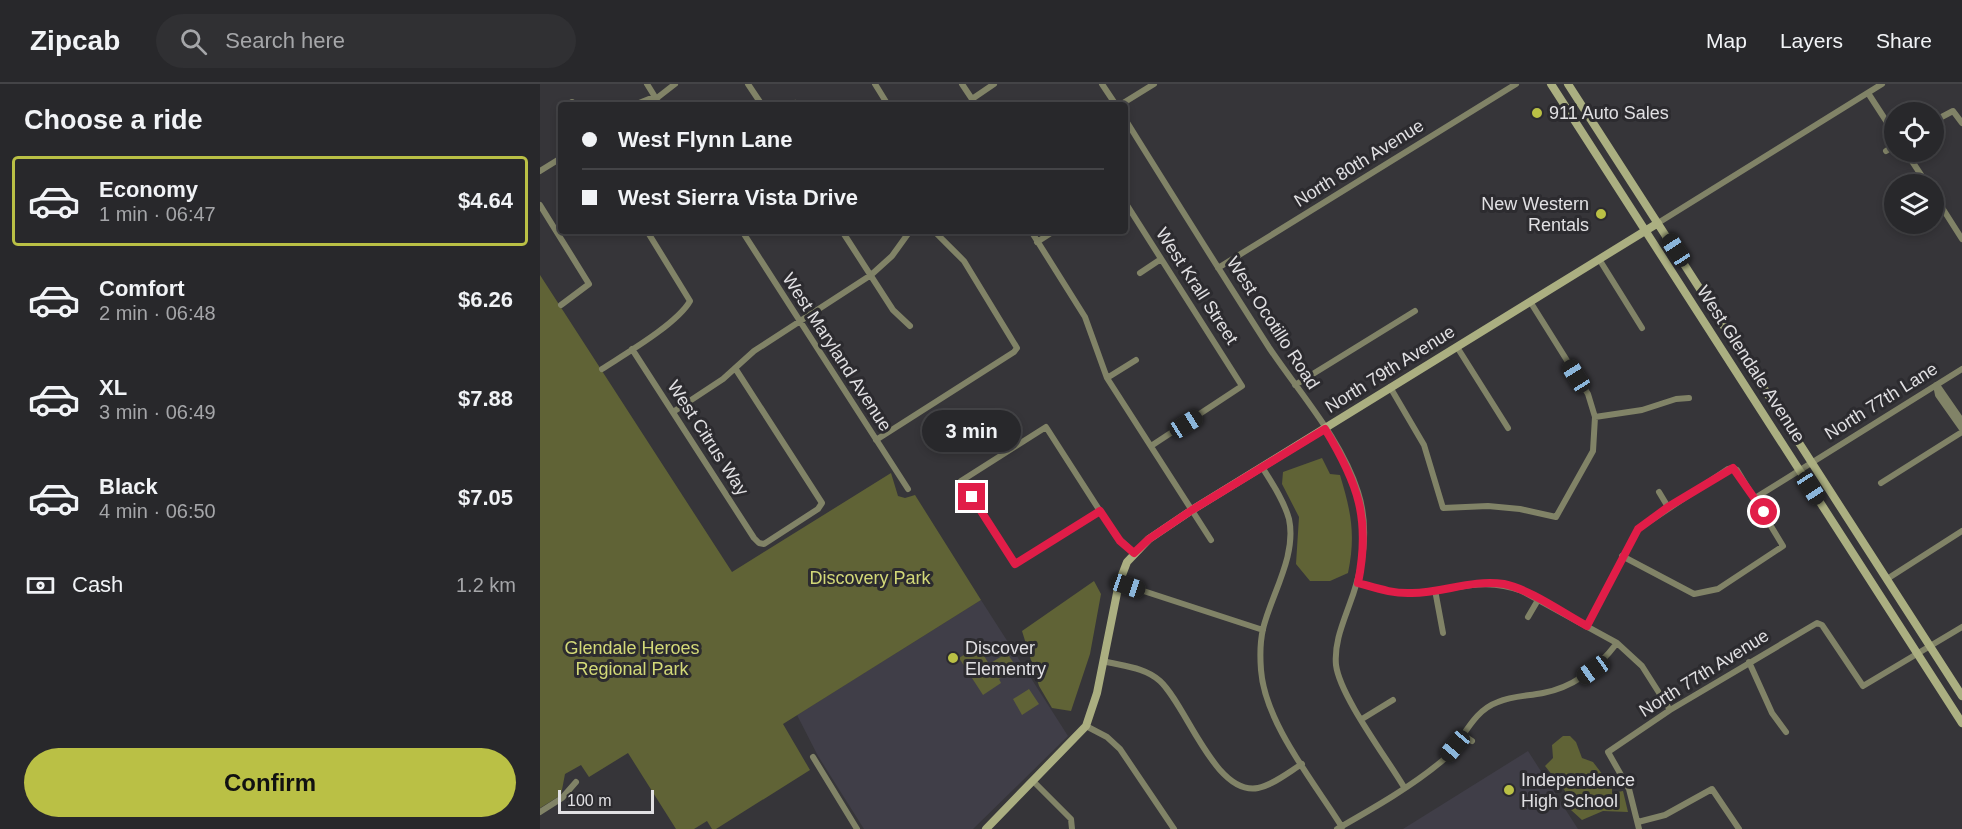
<!DOCTYPE html>
<meta charset="utf-8">
<style>
:root{--surface:#28282b;--page:#303033;--text:#f1f3f6;--muted:#a5a6a9;--line:#444447;--accent:#bac045}
body{margin:0;font-family:Helvetica,sans-serif;background:var(--page);color:var(--text);height:100vh;display:flex;flex-direction:column;font-size:22px;white-space:nowrap}
*{box-sizing:border-box;margin:0}
p{font-size:20px;color:var(--muted)}
.icon{flex:none;width:33px;height:33px;fill:none;stroke:currentColor;stroke-width:2;stroke-linecap:round;stroke-linejoin:round}
.map{position:relative;flex:1;overflow:hidden}
.drawer{display:flex;flex-direction:column;background:var(--surface);width:540px}
.drawer>*{flex:none}
.banner{position:absolute;left:18px;top:18px;width:570px;height:132px;border-radius:6px;box-shadow:0 3px 9px #0003,0 0 0 2px var(--line);display:grid;align-content:center;height:132px;padding:0 24px;background:var(--surface)}
.fabs{position:absolute;left:1344px;top:18px;display:grid;gap:12px}
.fabs a{display:grid;place-items:center;width:60px;height:60px;border-radius:50%;background:var(--surface);box-shadow:0 3px 9px #0003,0 0 0 2px var(--line);font-size:30px}
.scale{position:absolute;left:18px;bottom:15px;width:96px;box-sizing:border-box;padding-left:6px;border:3px solid #e1e0e3;border-top:0;font-size:16px;line-height:21px;white-space:nowrap;color:#e1e0e3;-webkit-text-stroke:4px #2c2b2f;paint-order:stroke}
.end{position:absolute;width:27px;height:27px;margin:-14px;border:8px solid #e11d48;background:#fff;box-shadow:0 0 0 3px #fff}
.from{border-radius:50%}
.bubble{position:absolute;height:42px;border-radius:21px;background:var(--surface);box-shadow:0 3px 9px #0003,0 0 0 2px var(--line);font-size:20px;font-weight:700;line-height:42px;text-align:center}
.car{position:absolute;width:18px;height:36px;margin:-18px -9px;border-radius:8px;box-shadow:0 0 4px 2px #0007;background:linear-gradient(#222 24%,#8ab4d8 0 40%,#222 0 76%,#8ab4d8 0 86%,#222 0)}
.banner b{display:flex;align-items:center;gap:21px;height:57px;font-size:22px}
.banner b+b{border-top:2px solid var(--line)}
.banner i{width:15px;height:15px;background:var(--text)}
ul{padding:0;list-style:none}
li{display:flex;align-items:center;gap:18px;height:90px;margin:0 12px 9px;padding:0 12px;border:3px solid transparent;border-radius:6px}
li div{flex:1}
li b{display:block;font-size:22px}
li em{font-style:normal;font-weight:700}
li.current{border-color:var(--accent)}
li>.icon{width:54px;height:54px;stroke-width:1.5}
h2{padding:0 24px;font-size:27px;line-height:72px}
.pay{display:flex;align-items:center;gap:15px;height:66px;padding:0 24px;font-size:22px}
.pay p{margin-inline-start:auto}
.button{display:flex;gap:12px;margin-top:auto;padding:12px 24px}
.button a{flex:1;height:69px;border-radius:36px;background:var(--accent);color:#111;font-size:24px;font-weight:700;line-height:69px;text-align:center}
header{display:flex;align-items:center;gap:36px;box-sizing:border-box;height:84px;padding:0 30px;background:var(--surface);border-bottom:2px solid var(--line)}
header strong{font-size:28px}
nav{display:flex;gap:33px;margin-inline-start:auto;font-size:21px}
.search{width:420px;height:54px;background:var(--page);display:flex;align-items:center;gap:15px;box-sizing:border-box;padding:0 21px;border-radius:33px;color:var(--muted);font-size:22px}
main{display:flex;flex:1;min-height:0}
.map>svg:first-child{display:block}
</style>
<header>
<strong>Zipcab</strong>
<div class="search"><svg class="icon" aria-label="search" viewBox="0 0 24 24"><circle cx="10" cy="10" r="6"/><path d="M15 15l6 6"/></svg>Search here</div>
<nav><a>Map</a><a>Layers</a><a>Share</a></nav>
</header>
<main>
<section class="drawer">
<h2>Choose a ride</h2>
<ul>
<li class="current"><svg class="icon" aria-label="car" viewBox="0 0 24 24"><path d="M5 17H2v-5l4-1 3-4h7l3 4 3 1v5h-3M9 17h6M6 11h13"/><circle cx="7" cy="17" r="2"/><circle cx="17" cy="17" r="2"/></svg><div><b>Economy</b><p>1 min · 06:47</p></div><em>$4.64</em></li>
<li><svg class="icon" aria-label="car" viewBox="0 0 24 24"><path d="M5 17H2v-5l4-1 3-4h7l3 4 3 1v5h-3M9 17h6M6 11h13"/><circle cx="7" cy="17" r="2"/><circle cx="17" cy="17" r="2"/></svg><div><b>Comfort</b><p>2 min · 06:48</p></div><em>$6.26</em></li>
<li><svg class="icon" aria-label="car" viewBox="0 0 24 24"><path d="M5 17H2v-5l4-1 3-4h7l3 4 3 1v5h-3M9 17h6M6 11h13"/><circle cx="7" cy="17" r="2"/><circle cx="17" cy="17" r="2"/></svg><div><b>XL</b><p>3 min · 06:49</p></div><em>$7.88</em></li>
<li><svg class="icon" aria-label="car" viewBox="0 0 24 24"><path d="M5 17H2v-5l4-1 3-4h7l3 4 3 1v5h-3M9 17h6M6 11h13"/><circle cx="7" cy="17" r="2"/><circle cx="17" cy="17" r="2"/></svg><div><b>Black</b><p>4 min · 06:50</p></div><em>$7.05</em></li>
</ul>
<div class="pay"><svg class="icon" aria-label="cash" viewBox="0 0 24 24"><path d="M3 7h18v10H3z"/><circle cx="12" cy="12" r="2"/></svg>Cash<p>1.2 km</p></div>
<div class="button"><a>Confirm</a></div>
</section>
<div class="map">
<svg width="1422" height="745" viewBox="0 0 1422 745">
<rect width="100%" height="100%" fill="#363539"/>
<!-- built -->
<path fill="#403e48" d="M 441,516 L 528,652 L 433,745 L 324,745 L 278,672 L 257,631 Z
M 988,667 L 1038,745 L 863,745 Z"/>
<!-- green -->
<path fill="#606336" d="M 0,191 L 192,488 L 351,389 L 358,412 L 365,414 L 375,411 L 441,516 L 243,640 L 270,686 L 176,745 L 172,745 L 167,737 L 154,745 L 136,745 L 88,669 L 49,693 L 41,681 L 25,690 L 21,711 L 0,724 Z
M 782,374 L 790,390 L 800,391 C 811,428 816,450 808,489 L 790,497 L 770,497 L 756,480 L 759,433 L 742,400 L 743,388 Z
M 554,497 L 561,510 L 550,570 L 531,627 L 512,624 L 499,602 L 482,547 Z
M 438,562 L 449,580 L 467,569 L 477,584 L 459,595 L 461,599 L 443,611 L 419,574 Z
M 489,605 L 499,620 L 482,631 L 473,615 Z
M 1023,652 L 1030,652 L 1036,658 L 1042,674 L 1053,678 L 1066,695 L 1062,702 L 1066,697 L 1072,703 L 1072,709 L 1083,707 L 1088,728 L 1063,727 L 1042,736 L 1031,726 L 1025,707 L 1005,682 L 1013,674 L 1012,661 Z"/>
<g fill="none" stroke-linecap="round" stroke-linejoin="round">
<!-- street -->
<path stroke="#818367" stroke-width="6" d="M 107,0 L 120,21
M 208,0 L 222,21
M 335,0 L 348,21
M 422,0 L 436,21
M 562,0 L 576,21
M 1328,9 L 1354,49
M 432,15 L 454,0
M 32,18 L 32,21
M 94,21 L 114,13
M 108,21 L 135,0
M 251,21 L 255,19
M 580,21 L 614,0
M 585,35 C 633,112 681,189 730,265 C 761,311 801,355 818,408 C 830,445 823,484 810,519 C 803,539 794,559 796,581 C 800,612 846,673 864,703
M 1394,37 L 1413,27 L 1422,39
M 1346,67 L 1354,62
M 1366,68 L 1387,100
M 0,87 L 21,74
M 1394,111 L 1422,155
M 585,118 L 702,302 L 611,362
M 0,121 L 49,200 L 21,221
M 1118,139 L 1342,0
M 202,147 L 368,405
M 302,147 L 353,226 L 370,242
M 491,147 L 545,233 L 567,294 L 671,456
M 497,158 L 514,147
M 1059,175 L 1102,244
M 678,184 L 976,0
M 600,189 L 621,175
M 917,263 L 968,344
M 92,265 L 214,454 L 219,459 L 224,460 L 278,425 L 282,419 L 195,284
M 62,285 C 85,270 137,240 150,217 L 107,147
M 567,294 L 596,276
M 755,301 L 875,227
M 1396,301 L 1398,311 L 1422,345
M 1397,301 L 1422,337
M 850,303 L 884,361 L 903,424 L 948,422 L 980,425 L 1016,433 L 1053,367 L 1055,333 L 1048,310 L 991,219
M 133,328 L 183,295 L 214,267 L 331,191 L 352,172 L 370,147
M 1055,333 L 1102,326 L 1136,315 L 1149,314
M 336,356 L 474,268 L 477,264 L 424,177 L 394,147
M 722,383 C 732,399 744,417 749,435 C 757,472 731,511 723,545 C 720,558 720,573 721,586 C 725,639 774,698 802,743
M 1341,399 L 1422,348
M 1119,408 L 1128,423
M 1215,414 L 1422,285
M 560,427 L 475,480 L 421,397 L 506,343 L 576,452 L 594,469
M 1347,495 L 1422,447
M 579,499 L 723,546
M 818,499 C 836,504 853,510 872,509 C 913,508 940,491 982,507 L 1077,559 L 1102,582 L 1130,626
M 895,506 L 903,549
M 988,533 L 998,516
M 1047,542 L 1098,445 L 1188,385 L 1193,384 L 1197,386 L 1243,462 L 1178,505 L 1154,510 L 1082,472
M 563,577 C 582,582 605,583 620,597 C 647,622 675,712 718,704 C 733,701 749,688 762,680
M 1209,578 L 1232,629 L 1246,648
M 822,635 L 853,616
M 546,642 L 567,653 L 580,665 L 634,745
M 923,651 L 932,657
M 273,673 L 317,745
M 493,697 L 531,735 L 532,745
M 0,728 L 22,714 L 36,698
M 1098,738 L 1125,731 L 1172,705 L 1199,745
M 797,745 C 832,725 871,703 902,677 C 923,659 930,628 958,618 C 972,612 988,612 1003,609 C 1035,603 1058,584 1077,559
M 1099,745 L 1089,705 L 1068,668 L 1130,626 L 1277,539 L 1282,541 L 1323,602 L 1422,543"/>
<!-- secondary -->
<path stroke="#abaf81" stroke-width="8" d="M 1011,0 L 1422,639
M 1028,0 L 1422,612
M 446,745 L 546,642 L 557,609 L 579,499 L 587,478 L 609,455 L 652,426 L 1118,139"/>
</g>
<g fill="none" stroke-linecap="round" stroke-linejoin="round">
<!-- route -->
<path stroke="#e11d48" stroke-width="8" d="M 432,413 L 475,480 L 560,427 L 580,457 L 594,469 L 609,455 L 652,426 L 785,345 C 818,399 831,435 818,499 C 836,504 853,510 872,509 C 903,509 932,495 964,500 C 989,505 1023,529 1047,542 L 1098,445 L 1128,423 L 1193,384 L 1224,428"/>
</g>
<!-- markers -->
<g fill="#bac045" stroke="#2c2b2f" stroke-width="2">
<circle cx="997" cy="29" r="6"/>
<circle cx="1061" cy="130" r="6"/>
<circle cx="413" cy="574" r="6"/>
<circle cx="969" cy="706" r="6"/>
</g>
<g text-anchor="middle" stroke-width="6" stroke-linejoin="round" paint-order="stroke">
<!-- poi labels -->
<g font-size="18" fill="#e1e0e3" stroke="#2c2b2f" text-anchor="start">
<text x="1009" y="35">911 Auto Sales</text>
<text x="1049" y="126" text-anchor="end">New Western<tspan x="1049" dy="21">Rentals</tspan></text>
<text x="425" y="570">Discover<tspan x="425" dy="21">Elementry</tspan></text>
<text x="981" y="702">Independence<tspan x="981" dy="21">High School</tspan></text>
</g>
<!-- street labels -->
<g font-size="18" fill="#e1e0e3" stroke="#2c2b2f">
<text transform="translate(819 79) rotate(-32)" y="6">North 80th Avenue</text>
<text transform="translate(657 202) rotate(57)" y="6">West Krall Street</text>
<text transform="translate(733 239) rotate(57)" y="6">West Ocotillo Road</text>
<text transform="translate(297 268) rotate(57)" y="6">West Maryland Avenue</text>
<text transform="translate(1211 280) rotate(57)" y="6">West Glendale Avenue</text>
<text transform="translate(850 285) rotate(-32)" y="6">North 79th Avenue</text>
<text transform="translate(1341 317) rotate(-32)" y="6">North 77th Lane</text>
<text transform="translate(168 354) rotate(57)" y="6">West Citrus Way</text>
<text transform="translate(1164 589) rotate(-32)" y="6">North 77th Avenue</text>
</g>
<!-- park labels -->
<g font-size="18" fill="#d3d978" stroke="#2c2b2f">
<text x="330" y="500">Discovery Park</text>
<text x="92" y="570">Glendale Heroes<tspan x="92" dy="21">Regional Park</tspan></text>
</g>
</g>
</svg>
<div class="fabs">
<a><svg class="icon" aria-label="locate" viewBox="0 0 24 24"><circle cx="12" cy="12" r="6"/><path d="M12 2v4M12 18v4M2 12h4M18 12h4"/></svg></a>
<a><svg class="icon" aria-label="layers" viewBox="0 0 24 24"><path d="M12 4l9 5-9 5-9-5zM3 14l9 5 9-5"/></svg></a>
</div>
<div class="scale">100 m</div>
<i class="end from" style="left:1224px;top:428px"></i>
<i class="end" style="left:432px;top:413px"></i>
<div class="bubble" style="left:382px;top:326px;width:99px">3 min</div>
<i class="car" style="left:1136px;top:166px;rotate:327deg"></i>
<i class="car" style="left:1036px;top:292px;rotate:328deg"></i>
<i class="car" style="left:646px;top:340px;rotate:58deg"></i>
<i class="car" style="left:1271px;top:404px;rotate:147deg"></i>
<i class="car" style="left:588px;top:502px;rotate:109deg"></i>
<i class="car" style="left:1053px;top:586px;rotate:235deg"></i>
<i class="car" style="left:915px;top:662px;rotate:220deg"></i>
<div class="banner">
<b><i class="from"></i>West Flynn Lane</b>
<b><i></i>West Sierra Vista Drive</b>
</div>
</div>
</main>
